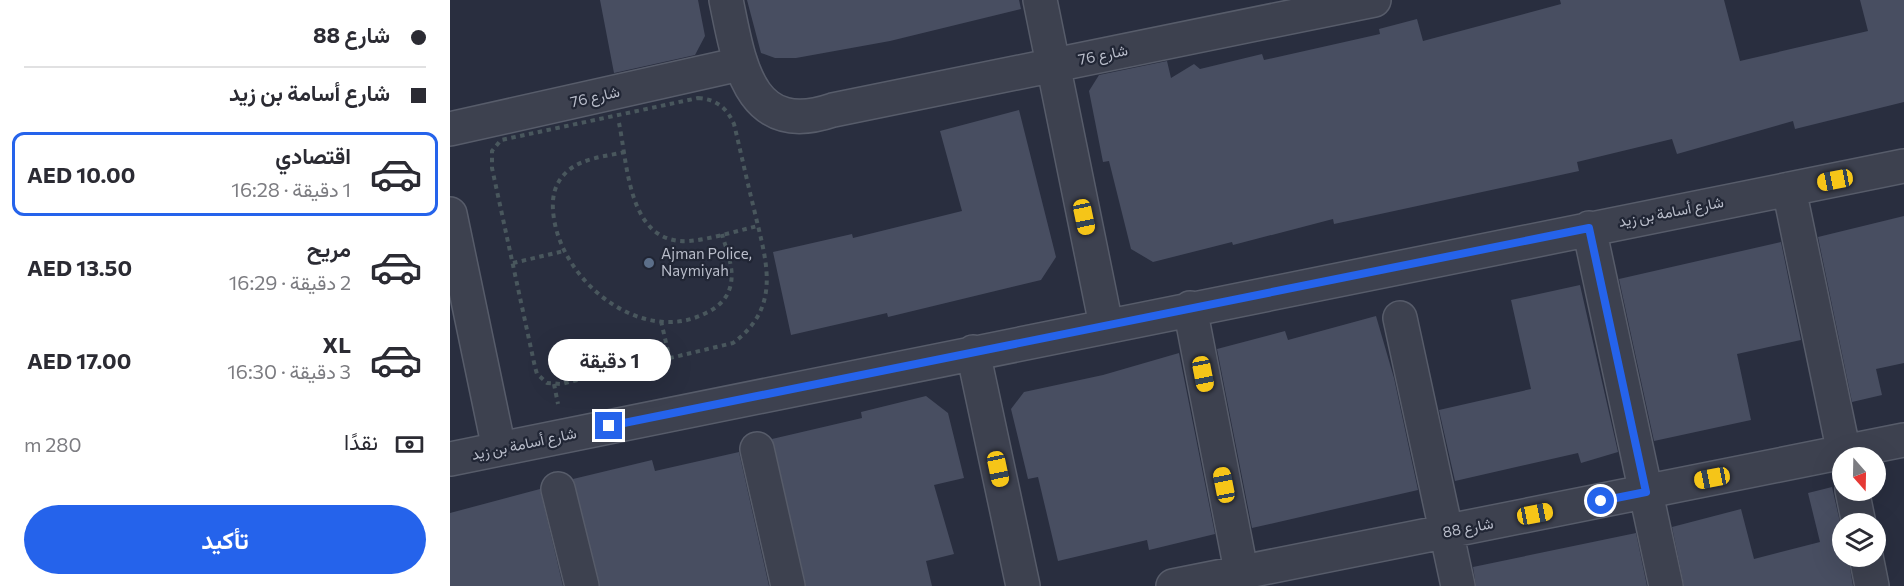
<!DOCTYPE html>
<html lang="ar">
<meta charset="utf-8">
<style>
:root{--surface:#fff;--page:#f7f7f7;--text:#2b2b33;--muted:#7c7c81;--line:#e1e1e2;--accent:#2563eb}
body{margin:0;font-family:Commissioner,Vazirmatn,sans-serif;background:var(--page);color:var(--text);direction:rtl;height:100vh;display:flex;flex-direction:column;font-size:22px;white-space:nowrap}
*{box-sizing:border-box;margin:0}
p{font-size:20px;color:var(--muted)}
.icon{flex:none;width:33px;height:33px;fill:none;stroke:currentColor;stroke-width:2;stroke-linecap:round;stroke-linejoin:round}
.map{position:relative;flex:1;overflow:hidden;direction:ltr}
.drawer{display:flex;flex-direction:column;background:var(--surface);width:450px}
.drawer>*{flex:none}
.banner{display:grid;align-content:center;height:132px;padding:0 24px;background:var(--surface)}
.needle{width:39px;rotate:160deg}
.tools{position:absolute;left:1382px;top:447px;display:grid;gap:12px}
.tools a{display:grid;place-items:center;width:54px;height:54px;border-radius:50%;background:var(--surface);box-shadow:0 6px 24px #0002;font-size:30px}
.end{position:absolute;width:27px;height:27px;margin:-14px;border:8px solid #2563eb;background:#fff;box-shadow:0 0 0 3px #fff}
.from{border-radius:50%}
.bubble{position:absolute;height:42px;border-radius:21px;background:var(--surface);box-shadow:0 6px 24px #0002;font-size:20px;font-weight:700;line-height:42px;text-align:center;direction:rtl}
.car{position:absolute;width:18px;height:36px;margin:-18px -9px;border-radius:8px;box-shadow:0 0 4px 2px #0007;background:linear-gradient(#f5c518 24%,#345 0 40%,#f5c518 0 76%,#345 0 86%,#f5c518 0)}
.banner b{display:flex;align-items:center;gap:21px;height:57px;font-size:22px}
.banner b+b{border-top:2px solid var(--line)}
.banner i{width:15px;height:15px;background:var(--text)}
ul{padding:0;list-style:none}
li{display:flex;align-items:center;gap:18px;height:84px;margin:0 12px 9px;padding:0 12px;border:3px solid transparent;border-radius:12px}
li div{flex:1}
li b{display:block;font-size:22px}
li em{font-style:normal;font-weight:700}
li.selected{border-color:var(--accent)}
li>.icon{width:54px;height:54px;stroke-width:1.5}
.pay{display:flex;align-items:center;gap:15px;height:66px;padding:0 24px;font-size:22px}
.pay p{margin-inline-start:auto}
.button{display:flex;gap:12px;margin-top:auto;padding:12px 24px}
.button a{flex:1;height:69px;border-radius:36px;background:var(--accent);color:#fff;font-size:24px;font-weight:700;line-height:69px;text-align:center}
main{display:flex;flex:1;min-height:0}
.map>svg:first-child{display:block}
</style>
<main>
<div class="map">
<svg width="1454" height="586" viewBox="0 0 1454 586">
<rect width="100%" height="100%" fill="#292e3f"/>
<!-- building -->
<path fill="#484e61" d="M 150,0 L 248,0 L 255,36 L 245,55 L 164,73 Z
M 297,0 L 569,0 L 571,9 L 440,41 L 346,58 L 325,58 L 311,53 Z
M 1110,0 L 1274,0 L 1290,61 L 1418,31 L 1410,0 L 1454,0 L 1454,102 L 1345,129 L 1343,121 L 1227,154 L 1222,139 L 1127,162 L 1129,171 L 884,224 L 883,219 L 783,245 L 782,242 L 703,262 L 681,249 L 659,161 L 653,162 L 639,91 L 649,75 L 717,61 L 721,78 L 744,64 L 750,69 L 812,54 L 814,60 L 930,34 L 929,29 L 967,19 L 973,41 L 1111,4 Z
M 569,110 L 606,257 L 591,280 L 438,317 L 437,313 L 341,335 L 323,252 L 402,234 L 403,238 L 512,211 L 490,131 Z
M 1454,216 L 1454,363 L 1426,369 L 1432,395 L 1402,402 L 1368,237 Z
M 1331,242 L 1351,340 L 1287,354 L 1301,420 L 1204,441 L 1169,279 Z
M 1130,285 L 1168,452 L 1131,463 L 1128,453 L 1005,481 L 989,410 L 1081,389 L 1061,300 Z
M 926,316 L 944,378 L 968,490 L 802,528 L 767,349 L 835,331 L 838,340 Z
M 729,353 L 765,534 L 699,550 L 697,540 L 608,561 L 588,477 L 578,479 L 561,409 L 574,392 L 653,375 Z
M 476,396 L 498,413 L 514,478 L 484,485 L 504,554 L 476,561 L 482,586 L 356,586 L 322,439 L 412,418 L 411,412 Z
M 289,452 L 319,586 L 150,586 L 123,479 L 202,460 L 205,471 Z
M 1382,487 L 1392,531 L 1392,556 L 1398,556 L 1403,586 L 1234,586 L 1222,527 L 1291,509 L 1304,559 L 1370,542 L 1358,493 Z
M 90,489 L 113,586 L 0,586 L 0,513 Z
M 1186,533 L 1197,586 L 1026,586 L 1023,567 Z"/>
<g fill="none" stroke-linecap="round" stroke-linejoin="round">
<!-- minor casing -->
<g stroke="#575c6a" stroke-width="36">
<path id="minor" d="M 276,0 C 289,62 298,139 383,110 L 924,0
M 590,0 L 656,325
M 0,129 L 290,64
M 1339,189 L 1395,458
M 0,214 L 49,449
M 1139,228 L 1216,586
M 740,308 L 794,586
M 950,318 L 1008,586
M 523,352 L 573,586
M 307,449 L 338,586
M 0,459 L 1454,166
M 108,489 L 132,586
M 1402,490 L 1409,524
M 1416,556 L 1422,586
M 723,586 L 1454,440"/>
</g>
<!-- path -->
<path stroke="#49575d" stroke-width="4" stroke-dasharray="4.5 4.5" stroke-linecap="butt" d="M 248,98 C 266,99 277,108 284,124 C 291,153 297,181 304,209 C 316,261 333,306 283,343 L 111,384 L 97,383 L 87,374 L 85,367 L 42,168 L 42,151 L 51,140 Z
M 169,123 C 178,166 178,245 239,241 C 262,239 286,231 308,226
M 175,152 C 157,156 133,158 119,170 C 103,183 101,200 104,219 C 114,283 192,346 256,313 C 269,307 279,297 281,283 C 284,267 276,249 272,234
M 63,263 L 114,251
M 211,321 L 220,360
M 104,384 L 108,404"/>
<!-- minor -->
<use href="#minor" stroke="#3d414f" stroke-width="33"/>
</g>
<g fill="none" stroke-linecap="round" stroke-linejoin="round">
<!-- route -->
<path stroke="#2563eb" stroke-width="8" d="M 159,426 L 1139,228 L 1196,492 L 1151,501"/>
</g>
<!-- markers -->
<circle fill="#5c6f8a" stroke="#212635" stroke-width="2" cx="199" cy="263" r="6"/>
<g text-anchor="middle" stroke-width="4.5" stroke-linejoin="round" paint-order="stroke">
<!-- street labels -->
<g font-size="15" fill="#b9bdca" stroke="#212635">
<text transform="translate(653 55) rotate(-12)" y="5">شارع 76</text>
<text transform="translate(145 97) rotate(-13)" y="5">شارع 76</text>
<text transform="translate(1221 212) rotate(-11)" y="5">شارع أسامة بن زيد</text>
<text transform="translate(74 444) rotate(-12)" y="5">شارع أسامة بن زيد</text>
<text transform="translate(1018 528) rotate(-11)" y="5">شارع 88</text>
</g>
<!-- poi labels -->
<g font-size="15" fill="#b9bdca" stroke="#212635" text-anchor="start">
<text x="211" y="259">Ajman Police,<tspan x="211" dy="17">Naymiyah</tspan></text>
</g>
</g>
</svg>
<div class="tools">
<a><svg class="needle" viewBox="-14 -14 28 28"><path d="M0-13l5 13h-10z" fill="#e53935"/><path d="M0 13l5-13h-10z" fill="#7c7c81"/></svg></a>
<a><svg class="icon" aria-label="layers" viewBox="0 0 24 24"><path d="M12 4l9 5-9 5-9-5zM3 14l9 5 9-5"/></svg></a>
</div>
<i class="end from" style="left:1151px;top:501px"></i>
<i class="end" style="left:159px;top:426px"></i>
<div class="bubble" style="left:98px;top:339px;width:123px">1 دقيقة</div>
<i class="car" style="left:1385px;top:180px;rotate:259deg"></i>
<i class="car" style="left:634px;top:217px;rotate:168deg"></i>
<i class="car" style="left:753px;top:374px;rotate:169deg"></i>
<i class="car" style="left:548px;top:469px;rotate:168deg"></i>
<i class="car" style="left:1262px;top:478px;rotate:259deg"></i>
<i class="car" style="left:774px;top:485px;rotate:349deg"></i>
<i class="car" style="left:1085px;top:514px;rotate:79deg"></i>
</div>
<section class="drawer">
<div class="banner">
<b><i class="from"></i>شارع 88</b>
<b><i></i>شارع أسامة بن زيد</b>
</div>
<ul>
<li class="selected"><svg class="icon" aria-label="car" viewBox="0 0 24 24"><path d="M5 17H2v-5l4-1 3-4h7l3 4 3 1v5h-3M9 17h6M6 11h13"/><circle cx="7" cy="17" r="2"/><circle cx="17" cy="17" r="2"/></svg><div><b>اقتصادي</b><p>1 دقيقة · 16:28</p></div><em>AED 10.00</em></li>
<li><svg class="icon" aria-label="car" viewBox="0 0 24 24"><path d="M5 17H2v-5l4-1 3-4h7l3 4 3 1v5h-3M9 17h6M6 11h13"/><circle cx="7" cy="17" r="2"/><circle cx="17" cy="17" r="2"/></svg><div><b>مريح</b><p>2 دقيقة · 16:29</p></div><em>AED 13.50</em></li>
<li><svg class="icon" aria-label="car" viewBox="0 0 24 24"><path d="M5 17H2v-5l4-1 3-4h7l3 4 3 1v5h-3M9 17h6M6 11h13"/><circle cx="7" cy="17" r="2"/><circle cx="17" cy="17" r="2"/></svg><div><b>XL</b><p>3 دقيقة · 16:30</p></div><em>AED 17.00</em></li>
</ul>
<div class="pay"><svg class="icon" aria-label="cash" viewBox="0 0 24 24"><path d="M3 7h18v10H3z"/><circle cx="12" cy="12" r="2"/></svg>نقدًا<p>280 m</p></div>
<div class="button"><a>تأكيد</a></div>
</section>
</main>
